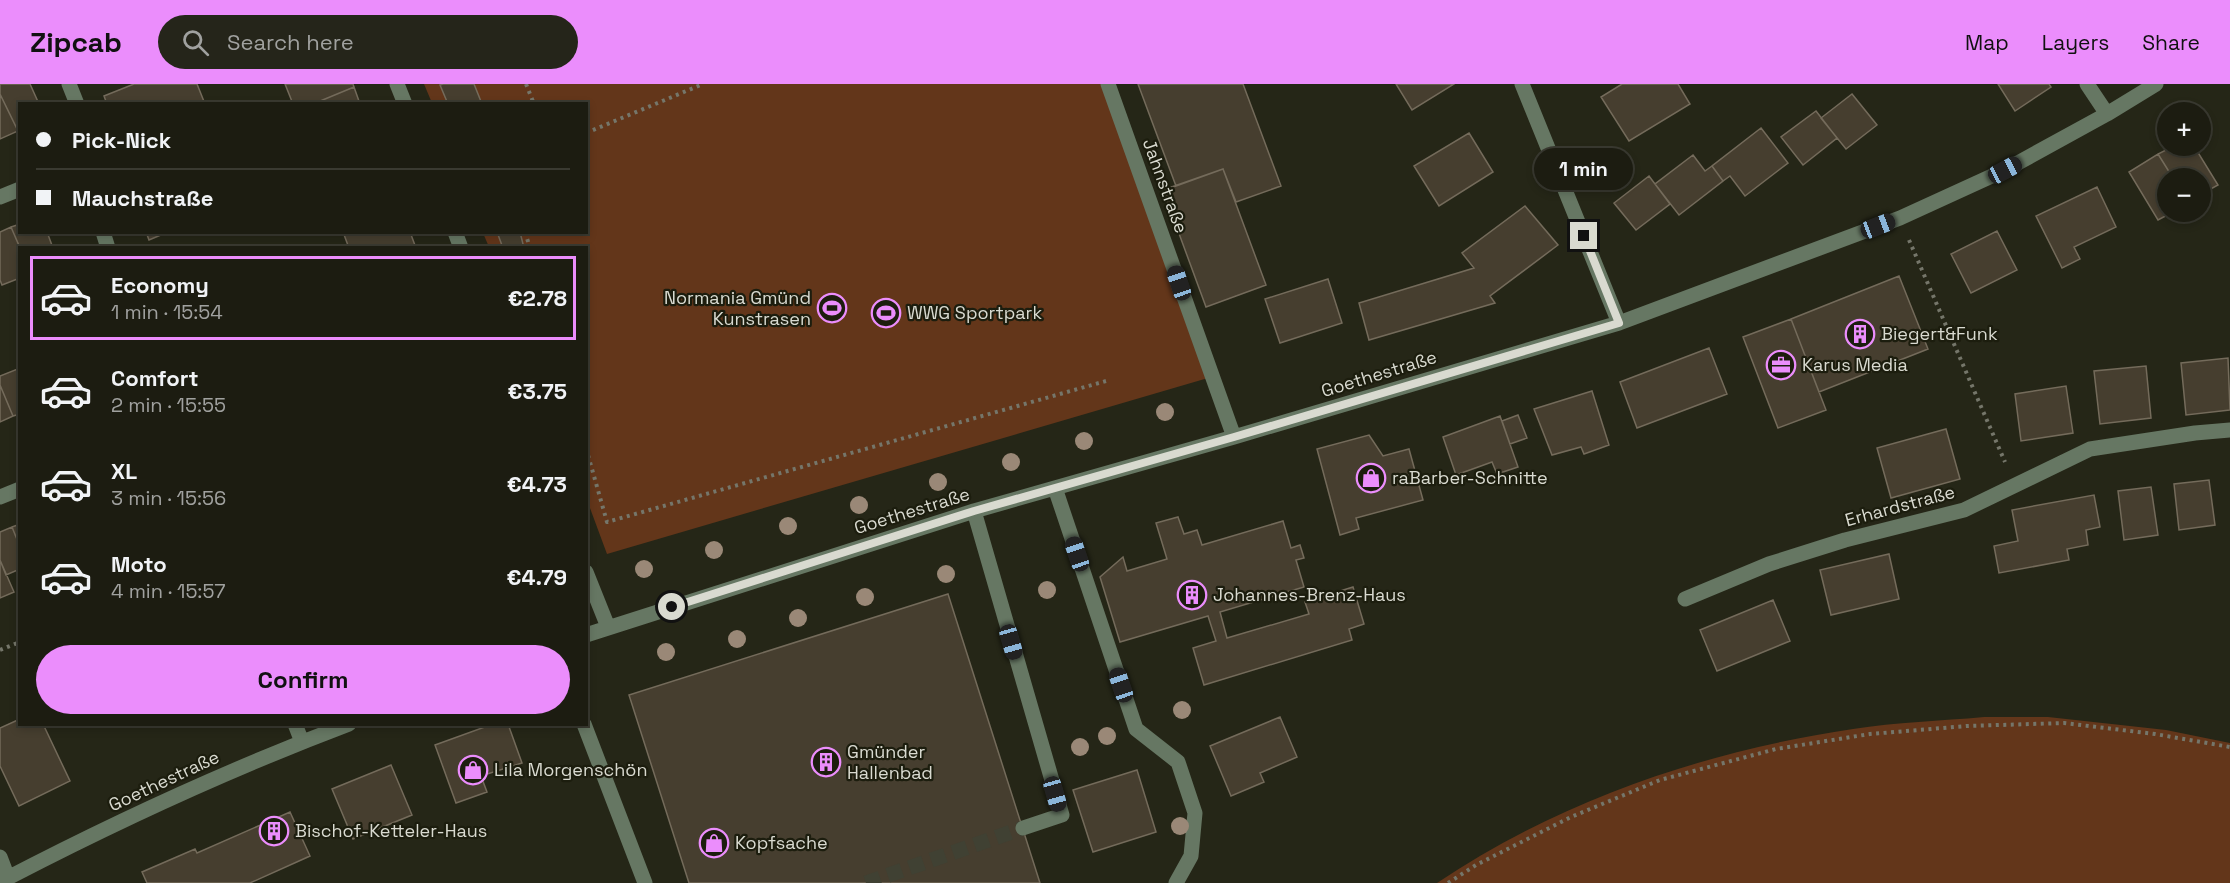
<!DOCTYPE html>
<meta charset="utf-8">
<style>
:root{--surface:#1c1c11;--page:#25251a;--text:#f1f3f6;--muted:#a0a19f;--line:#3a3a31;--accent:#eb8dfc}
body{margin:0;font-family:"Space Grotesk",sans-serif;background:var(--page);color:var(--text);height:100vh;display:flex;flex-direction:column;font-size:22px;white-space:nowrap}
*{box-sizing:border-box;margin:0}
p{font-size:20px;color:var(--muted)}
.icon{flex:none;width:33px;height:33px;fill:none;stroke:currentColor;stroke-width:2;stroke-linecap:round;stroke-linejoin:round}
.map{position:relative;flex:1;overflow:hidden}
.details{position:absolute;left:18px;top:162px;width:570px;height:480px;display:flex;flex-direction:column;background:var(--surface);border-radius:0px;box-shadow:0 3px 9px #0003,0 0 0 2px var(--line)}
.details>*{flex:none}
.banner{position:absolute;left:18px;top:18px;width:570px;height:132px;border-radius:0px;box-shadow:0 3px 9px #0003,0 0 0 2px var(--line);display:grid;align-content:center;height:132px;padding:0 18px;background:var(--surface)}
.controls{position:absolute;left:2157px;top:18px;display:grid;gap:12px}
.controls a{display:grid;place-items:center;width:54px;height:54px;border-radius:50%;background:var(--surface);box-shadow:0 3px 9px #0003,0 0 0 2px var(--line);font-size:30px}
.end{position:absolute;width:27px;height:27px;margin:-14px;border:8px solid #d9dad0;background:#111;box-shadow:0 0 0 3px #111}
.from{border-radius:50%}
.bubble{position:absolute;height:42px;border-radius:21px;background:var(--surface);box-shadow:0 3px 9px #0003,0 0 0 2px var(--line);font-size:20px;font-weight:600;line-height:42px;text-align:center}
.car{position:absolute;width:18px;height:36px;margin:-18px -9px;border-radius:8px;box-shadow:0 0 4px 2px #0007;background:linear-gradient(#222 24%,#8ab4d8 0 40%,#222 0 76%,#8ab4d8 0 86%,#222 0)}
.banner b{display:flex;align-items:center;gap:21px;height:57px;font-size:22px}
.banner b+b{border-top:2px solid var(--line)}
.banner i{width:15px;height:15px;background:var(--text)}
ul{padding:10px 0 0;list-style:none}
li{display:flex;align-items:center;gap:18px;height:84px;margin:0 12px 9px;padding:0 6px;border:3px solid transparent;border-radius:0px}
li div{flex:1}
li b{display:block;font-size:22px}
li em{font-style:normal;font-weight:600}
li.on{border-color:var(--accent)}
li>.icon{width:54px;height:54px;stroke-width:1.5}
.cta{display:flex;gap:12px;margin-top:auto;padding:12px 18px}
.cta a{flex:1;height:69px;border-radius:36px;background:var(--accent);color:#111;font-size:24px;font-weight:600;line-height:69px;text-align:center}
header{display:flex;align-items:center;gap:36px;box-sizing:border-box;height:84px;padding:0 30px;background:var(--accent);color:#111}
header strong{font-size:28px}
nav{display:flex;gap:33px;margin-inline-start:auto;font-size:21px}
.search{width:420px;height:54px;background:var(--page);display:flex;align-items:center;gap:15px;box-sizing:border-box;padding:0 21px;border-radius:33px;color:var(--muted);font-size:22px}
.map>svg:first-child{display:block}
</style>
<header>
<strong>Zipcab</strong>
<div class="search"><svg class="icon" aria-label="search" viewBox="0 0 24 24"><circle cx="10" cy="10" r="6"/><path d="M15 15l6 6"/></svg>Search here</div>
<nav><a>Map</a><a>Layers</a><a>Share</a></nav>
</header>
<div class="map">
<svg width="2230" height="799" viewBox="0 0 2230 799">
<rect width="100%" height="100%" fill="#252617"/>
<!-- green -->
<path fill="#63361a" d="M 424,0 L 1102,0 L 1208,294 L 607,470 L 587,416 L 586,164 L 489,163 L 483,149 L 586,148 L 586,20 L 432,19 Z
M 1984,633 L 2048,633 L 2166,646 L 2230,659 L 2230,799 L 1437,799 C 1561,716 1705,667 1853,645 C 1896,638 1941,637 1984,633 Z"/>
<!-- building -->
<path fill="#463e2f" stroke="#746b5b" stroke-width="1.5" d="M 0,0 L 30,0 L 39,20 L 20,20 L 20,46 L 18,47 L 0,10 Z
M 134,0 L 197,0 L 205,20 L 107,20 L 104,12 Z
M 285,0 L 353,0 L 354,3 L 313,20 L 293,20 Z
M 443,0 L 474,0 L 482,20 L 448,20 L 440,1 Z
M 1138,0 L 1243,0 L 1281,102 L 1236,118 L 1223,85 L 1176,102 Z
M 1396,0 L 1454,0 L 1412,26 Z
M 1622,0 L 1678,0 L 1690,20 L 1629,57 L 1601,13 Z
M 1998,0 L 2049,0 L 2051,3 L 2015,27 Z
M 354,3 L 360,20 L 313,20 Z
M 0,10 L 18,47 L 0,55 Z
M 1852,10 L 1877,41 L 1846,65 L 1821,34 Z
M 1816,27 L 1837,54 L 1803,81 L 1781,53 Z
M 1761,44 L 1788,79 L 1745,112 L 1730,92 L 1723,97 L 1712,82 Z
M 1469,49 L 1493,88 L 1439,122 L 1414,82 Z
M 2174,62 L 2194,62 L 2218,101 L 2200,111 L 2200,94 L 2173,94 L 2158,70 Z
M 2158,70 L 2173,94 L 2168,94 L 2168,128 L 2173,128 L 2158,136 L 2129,88 Z
M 1693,71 L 1705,87 L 1712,82 L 1723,97 L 1679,131 L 1655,100 Z
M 1223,85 L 1266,201 L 1206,223 L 1163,106 Z
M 1649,92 L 1670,120 L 1636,146 L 1614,119 Z
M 2097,103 L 2116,143 L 2074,163 L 2080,175 L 2062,184 L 2036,132 Z
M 1525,122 L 1558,161 L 1490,212 L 1495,219 L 1369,256 L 1359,219 L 1474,184 L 1462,169 Z
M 20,140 L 20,148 L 47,148 L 53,164 L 20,164 L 11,143 Z
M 11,143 L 20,164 L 20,194 L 2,201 L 0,196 L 0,148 Z
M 1997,147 L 2017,186 L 1971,209 L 1951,170 Z
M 146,148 L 168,148 L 149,156 Z
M 343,148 L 410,148 L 416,164 L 349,164 Z
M 497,148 L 520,148 L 524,164 L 503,164 Z
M 1899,192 L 1928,265 L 1819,308 L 1791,235 Z
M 1328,195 L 1342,239 L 1280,259 L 1265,215 Z
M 1791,235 L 1826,326 L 1778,344 L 1743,253 Z
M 1709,264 L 1727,310 L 1637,344 L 1620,298 Z
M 2228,274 L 2230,326 L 2186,331 L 2181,279 Z
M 2146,282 L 2151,334 L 2100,340 L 2094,287 Z
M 20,284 L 20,330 L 13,332 L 0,301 L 0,292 Z
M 0,301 L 13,332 L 0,338 Z
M 2066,302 L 2073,349 L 2021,357 L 2015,310 Z
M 1592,307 L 1609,361 L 1584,370 L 1581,363 L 1552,371 L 1534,325 Z
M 1518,331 L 1527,354 L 1510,360 L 1502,337 Z
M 1500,332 L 1518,383 L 1497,390 L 1492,378 L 1456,391 L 1443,353 Z
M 1946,345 L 1960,395 L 1891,414 L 1877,364 Z
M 1369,351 L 1383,372 L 1409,365 L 1423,416 L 1356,434 L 1359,445 L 1340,451 L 1317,365 Z
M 2209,396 L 2215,441 L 2179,446 L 2174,400 Z
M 2151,403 L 2158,451 L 2124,456 L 2118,407 Z
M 2094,411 L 2100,443 L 2086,446 L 2088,461 L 2067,465 L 2069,476 L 1999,489 L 1994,462 L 2018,457 L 2012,426 Z
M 1178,433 L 1184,450 L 1197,446 L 1202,461 L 1283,437 L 1291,464 L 1300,461 L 1304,474 L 1296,476 L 1304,503 L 1220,528 L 1227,554 L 1309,530 L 1305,518 L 1353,503 L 1364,540 L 1349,545 L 1352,556 L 1204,601 L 1193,564 L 1216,557 L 1208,532 L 1120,558 L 1100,493 L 1123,473 L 1127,487 L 1167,475 L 1156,439 Z
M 20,440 L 20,463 L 12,443 Z
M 12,443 L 20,463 L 20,485 L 6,491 L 0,476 L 0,448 Z
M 1889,470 L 1899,515 L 1831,531 L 1820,486 Z
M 0,476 L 14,508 L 0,514 Z
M 948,510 L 1040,799 L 689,799 L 629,611 Z
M 1773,516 L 1790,557 L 1717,587 L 1700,546 Z
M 1280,633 L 1297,673 L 1260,689 L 1264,698 L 1231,712 L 1210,662 Z
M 20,635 L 20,640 L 43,640 L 70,697 L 19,722 L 0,682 L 0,644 Z
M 493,640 L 508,640 L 522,679 L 481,692 L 487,708 L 456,719 L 435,661 Z
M 391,681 L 412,731 L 353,755 L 332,705 Z
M 1137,686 L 1156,748 L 1093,768 L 1073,706 Z
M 290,728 L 310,772 L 250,799 L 147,799 L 142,788 L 195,765 L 197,769 Z"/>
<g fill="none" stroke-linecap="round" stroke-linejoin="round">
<!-- minor-tunnel -->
<path stroke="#404133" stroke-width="15" stroke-dasharray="15 8" stroke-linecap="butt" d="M 866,799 L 1023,744"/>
<!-- path -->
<path stroke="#75766a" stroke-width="4" stroke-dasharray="3 4.5" stroke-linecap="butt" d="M 526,0 L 534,20
M 586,49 L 703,0
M 525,148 L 530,164
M 1909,156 L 2005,378
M 586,364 L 607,438 L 1106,297
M 0,566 L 20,558
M 1448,799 L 1476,781 L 1571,733 L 1660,696 L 1776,665 L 1870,650 L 1967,642 L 2064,639 L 2155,650 L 2230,663"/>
<!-- minor -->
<path stroke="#667763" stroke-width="15" d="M 69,0 L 77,20
M 397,0 L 405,20
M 1108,0 L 1234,353
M 1522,0 L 1619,239
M 2087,0 L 2107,30
M 0,113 L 20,105
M 103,148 L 108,164
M 455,148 L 461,164
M 1055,404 L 1136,645 L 1178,678 L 1195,729 L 1191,772 L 1176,799
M 0,413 L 20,405
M 974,427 L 1062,731 L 1023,744
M 586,488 L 608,543
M 1685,515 L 1769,480 L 1845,456 L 1964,426 L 2090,365 L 2195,349 L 2230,346
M 586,551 L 974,427 L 1234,353 L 1619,239 L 1900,134 L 2005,86 L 2107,30 L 2156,0
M 295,640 L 302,658
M 584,640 L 645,799
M 0,773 L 8,794
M 0,798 C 113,739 230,685 349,640"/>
</g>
<!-- trees -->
<g fill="#9a8877">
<circle cx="1165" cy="328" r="9"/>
<circle cx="1084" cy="357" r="9"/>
<circle cx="1011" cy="378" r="9"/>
<circle cx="938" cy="398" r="9"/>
<circle cx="859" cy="421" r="9"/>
<circle cx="788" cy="442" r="9"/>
<circle cx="714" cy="466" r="9"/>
<circle cx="644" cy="485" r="9"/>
<circle cx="946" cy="490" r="9"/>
<circle cx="1047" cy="506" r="9"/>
<circle cx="865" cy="513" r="9"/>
<circle cx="798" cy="534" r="9"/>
<circle cx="737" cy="555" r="9"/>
<circle cx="666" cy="568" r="9"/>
<circle cx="1182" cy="626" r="9"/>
<circle cx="1107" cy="652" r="9"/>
<circle cx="1080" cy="663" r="9"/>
<circle cx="1180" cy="742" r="9"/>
</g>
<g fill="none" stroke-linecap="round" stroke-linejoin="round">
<!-- route -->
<path stroke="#d9dad0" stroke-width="8" d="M 672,523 L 974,427 L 1234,353 L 1619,239 L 1584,152"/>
</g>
<!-- icons -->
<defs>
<g id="stadium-ring" transform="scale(1.5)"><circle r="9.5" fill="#1c1d0e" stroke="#eb8dfc" stroke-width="1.5"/><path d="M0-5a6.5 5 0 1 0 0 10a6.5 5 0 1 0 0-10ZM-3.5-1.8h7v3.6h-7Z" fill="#eb8dfc"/></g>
<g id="building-ring" transform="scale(1.5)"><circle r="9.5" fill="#1c1d0e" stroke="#eb8dfc" stroke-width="1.5"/><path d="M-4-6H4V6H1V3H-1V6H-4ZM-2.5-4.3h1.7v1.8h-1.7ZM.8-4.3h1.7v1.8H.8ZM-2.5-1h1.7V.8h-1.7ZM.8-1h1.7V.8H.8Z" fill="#eb8dfc"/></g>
<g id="office-ring" transform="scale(1.5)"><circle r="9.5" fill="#1c1d0e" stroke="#eb8dfc" stroke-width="1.5"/><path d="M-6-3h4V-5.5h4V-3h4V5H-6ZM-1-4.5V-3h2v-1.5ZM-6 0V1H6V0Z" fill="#eb8dfc"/></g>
<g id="shop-ring" transform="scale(1.5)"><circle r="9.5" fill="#1c1d0e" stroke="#eb8dfc" stroke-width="1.5"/><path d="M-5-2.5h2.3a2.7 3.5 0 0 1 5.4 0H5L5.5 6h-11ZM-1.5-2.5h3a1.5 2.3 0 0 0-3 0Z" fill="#eb8dfc"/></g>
</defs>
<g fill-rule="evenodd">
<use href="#stadium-ring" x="832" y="224"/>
<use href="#stadium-ring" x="886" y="229"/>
<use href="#building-ring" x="1860" y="250"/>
<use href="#office-ring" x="1781" y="281"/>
<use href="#shop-ring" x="1371" y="394"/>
<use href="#building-ring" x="1192" y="511"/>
<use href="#building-ring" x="826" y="678"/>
<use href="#shop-ring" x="473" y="686"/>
<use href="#building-ring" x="274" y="747"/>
<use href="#shop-ring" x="714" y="759"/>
</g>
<g text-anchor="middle" stroke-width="4.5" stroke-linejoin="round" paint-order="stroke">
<!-- street labels -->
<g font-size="18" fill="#d9dad0" stroke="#1c1d0e">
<text transform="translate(1165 102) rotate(70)" y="6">Jahnstraße</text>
<text transform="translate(1379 290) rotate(-17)" y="6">Goethestraße</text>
<text transform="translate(1900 422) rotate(-15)" y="6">Erhardstraße</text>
<text transform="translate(912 427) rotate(-17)" y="6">Goethestraße</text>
<text transform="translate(164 697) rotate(-25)" y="6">Goethestraße</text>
</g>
<!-- poi labels -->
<g font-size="18" fill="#d9dad0" stroke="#1c1d0e" text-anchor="start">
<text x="811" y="220" text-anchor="end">Normania Gmünd<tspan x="811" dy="21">Kunstrasen</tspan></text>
<text x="907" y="235">WWG Sportpark</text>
<text x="1881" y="256">Biegert&amp;Funk</text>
<text x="1802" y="287">Karus Media</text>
<text x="1392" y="400">raBarber-Schnitte</text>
<text x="1213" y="517">Johannes-Brenz-Haus</text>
<text x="847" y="674">Gmünder<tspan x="847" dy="21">Hallenbad</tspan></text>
<text x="494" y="692">Lila Morgenschön</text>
<text x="295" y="753">Bischof-Ketteler-Haus</text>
<text x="735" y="765">Kopfsache</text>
</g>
</g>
</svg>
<div class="controls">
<a>+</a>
<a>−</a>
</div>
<i class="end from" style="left:672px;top:523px"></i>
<i class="end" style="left:1584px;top:152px"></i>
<div class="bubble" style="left:1534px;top:64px;width:99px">1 min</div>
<i class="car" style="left:2005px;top:86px;rotate:62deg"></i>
<i class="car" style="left:1878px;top:142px;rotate:69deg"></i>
<i class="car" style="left:1179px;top:199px;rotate:341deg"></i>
<i class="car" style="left:1077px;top:470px;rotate:341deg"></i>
<i class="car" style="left:1011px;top:558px;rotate:164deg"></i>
<i class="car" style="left:1121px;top:601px;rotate:341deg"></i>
<i class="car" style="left:1055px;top:710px;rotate:164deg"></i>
<div class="banner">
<b><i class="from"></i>Pick-Nick</b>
<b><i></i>Mauchstraße</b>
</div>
<section class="details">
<ul>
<li class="on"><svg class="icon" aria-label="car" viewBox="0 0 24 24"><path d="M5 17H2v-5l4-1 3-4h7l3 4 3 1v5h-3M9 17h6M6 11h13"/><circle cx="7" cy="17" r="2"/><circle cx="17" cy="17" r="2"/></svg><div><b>Economy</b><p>1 min · 15:54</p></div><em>€2.78</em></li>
<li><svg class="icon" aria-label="car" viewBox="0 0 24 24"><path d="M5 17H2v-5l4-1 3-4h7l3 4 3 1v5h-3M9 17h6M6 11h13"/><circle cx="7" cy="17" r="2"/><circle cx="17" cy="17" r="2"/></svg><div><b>Comfort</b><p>2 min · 15:55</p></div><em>€3.75</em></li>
<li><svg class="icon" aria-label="car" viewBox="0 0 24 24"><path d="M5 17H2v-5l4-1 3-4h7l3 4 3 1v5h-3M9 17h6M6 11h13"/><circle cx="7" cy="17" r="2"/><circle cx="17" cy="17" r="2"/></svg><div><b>XL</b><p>3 min · 15:56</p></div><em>€4.73</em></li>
<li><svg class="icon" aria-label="car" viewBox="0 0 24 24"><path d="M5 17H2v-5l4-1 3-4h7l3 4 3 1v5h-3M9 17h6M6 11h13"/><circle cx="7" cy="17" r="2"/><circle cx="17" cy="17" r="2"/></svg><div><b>Moto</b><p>4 min · 15:57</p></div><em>€4.79</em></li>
</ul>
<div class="cta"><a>Confirm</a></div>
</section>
</div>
